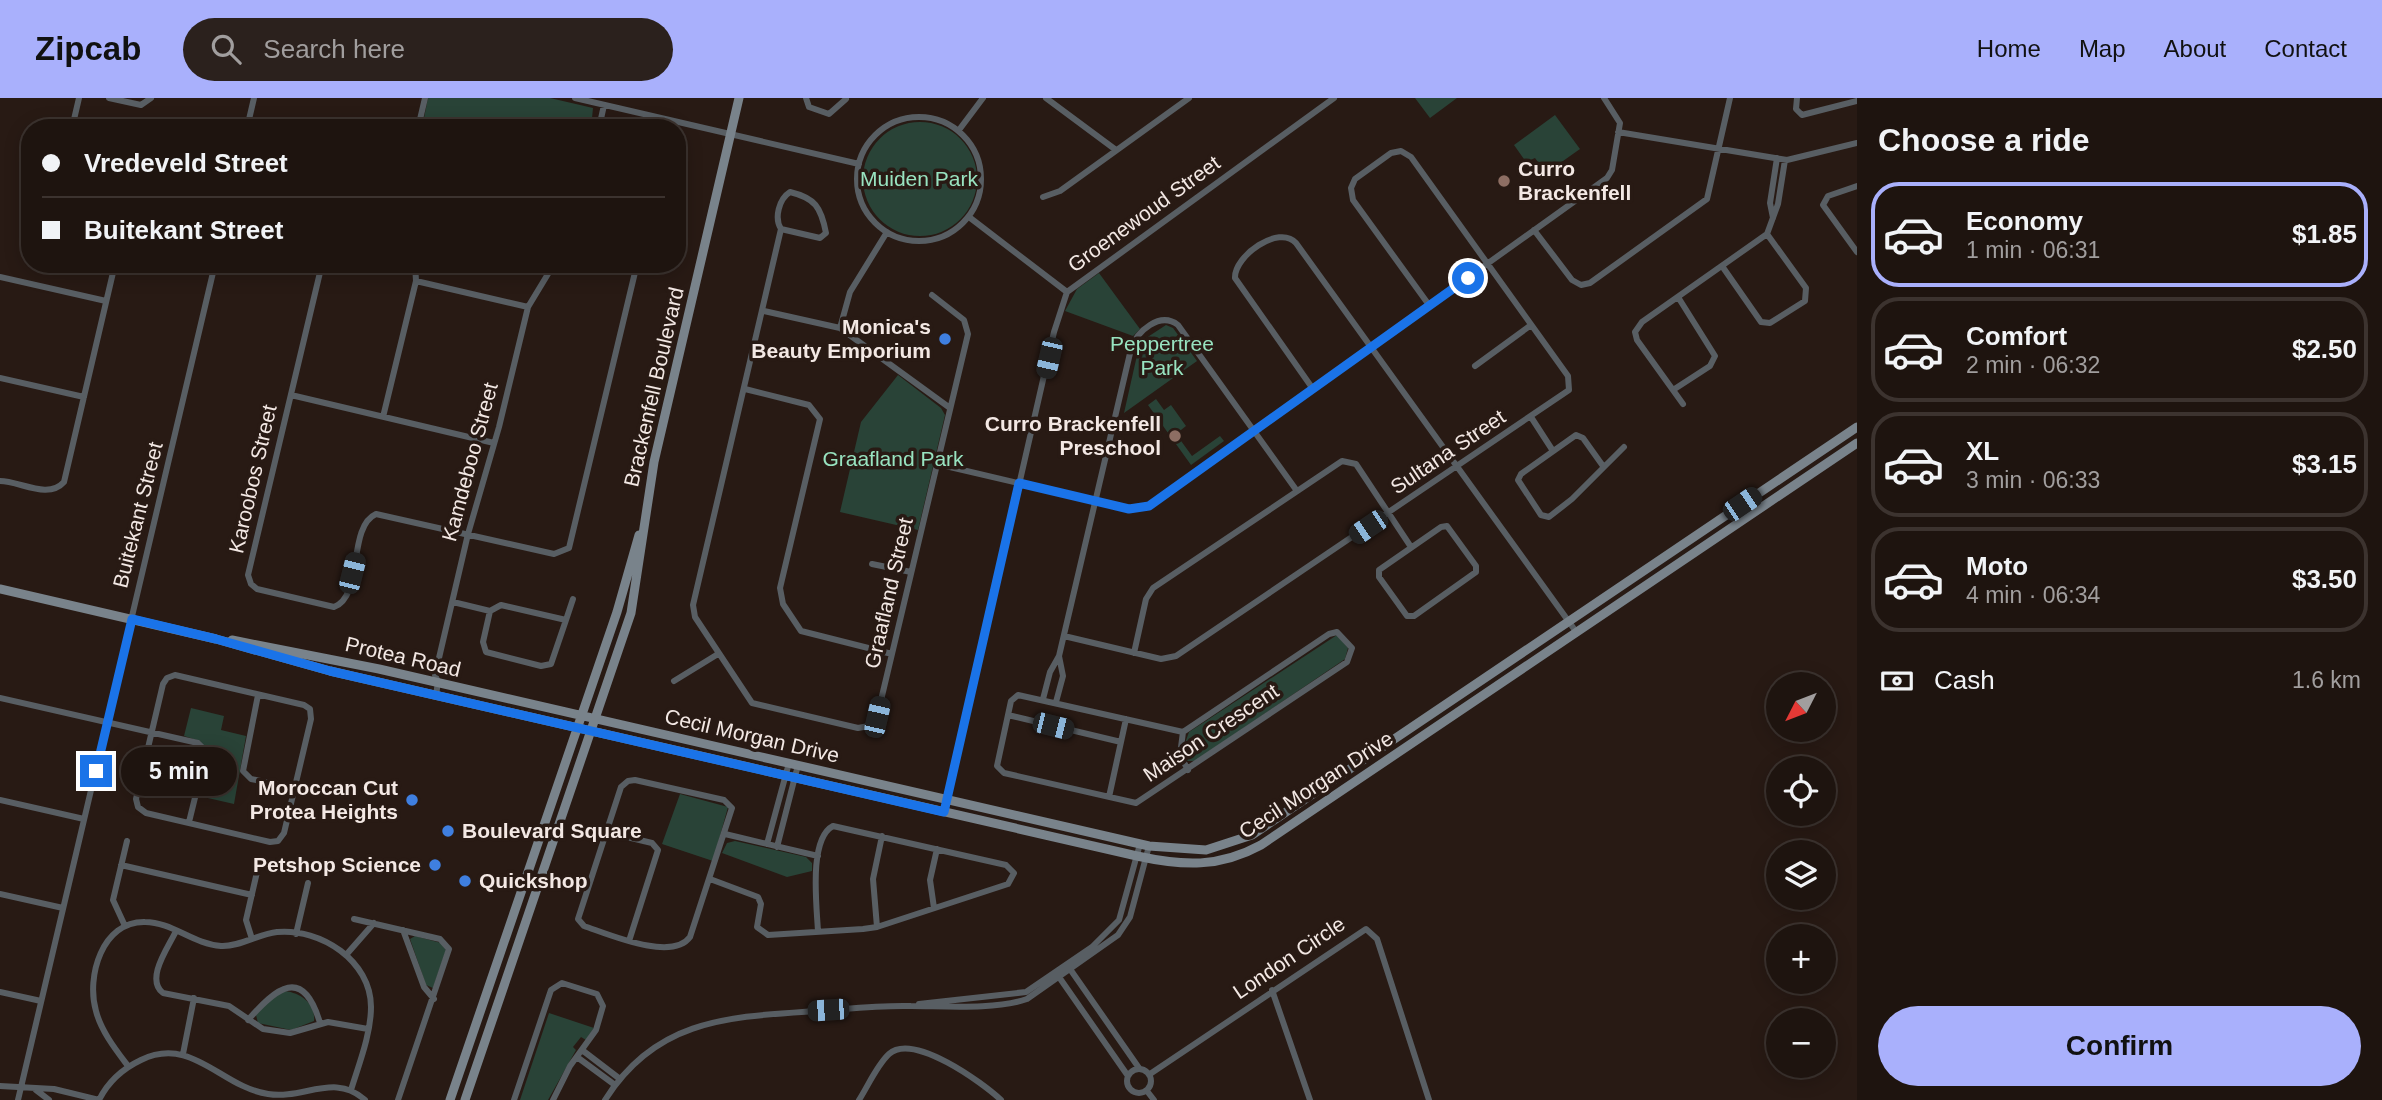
<!DOCTYPE html>
<meta charset="utf-8">
<style>
:root{--surface:#1e140f;--page:#2b211d;--text:#f1f3f6;--muted:#a19e9e;--line:#3c332f;--accent:#a9b0fc}
body{margin:0;font-family:Arial,sans-serif;background:var(--page);color:var(--text);height:100vh;display:flex;flex-direction:column;font-size:26px;white-space:nowrap}
*{box-sizing:border-box;margin:0}
p{font-size:23px;color:var(--muted)}
.icon{flex:none;width:38px;height:38px;fill:none;stroke:currentColor;stroke-width:2;stroke-linecap:round;stroke-linejoin:round}
.map{position:relative;flex:1;overflow:hidden}
.drawer{display:flex;flex-direction:column;background:var(--surface);width:525px}
.drawer>*{flex:none}
.banner{position:absolute;left:21px;top:21px;width:665px;height:154px;border-radius:28px;box-shadow:0 4px 18px #0003,0 0 0 2px var(--line);display:grid;align-content:center;height:154px;padding:0 21px;background:var(--surface)}
.needle{width:46px;rotate:228deg}
.controls{position:absolute;left:1766px;top:574px;display:grid;gap:14px}
.controls a{display:grid;place-items:center;width:70px;height:70px;border-radius:50%;background:var(--surface);box-shadow:0 4px 18px #0003,0 0 0 2px var(--line);font-size:35px}
.end{position:absolute;width:32px;height:32px;margin:-16px;border:9px solid #1a73e8;background:#fff;box-shadow:0 0 0 4px #fff}
.from{border-radius:50%}
.bubble{position:absolute;height:49px;border-radius:24px;background:var(--surface);box-shadow:0 4px 18px #0003,0 0 0 2px var(--line);font-size:23px;font-weight:700;line-height:49px;text-align:center}
.car{position:absolute;width:21px;height:42px;margin:-21px -10px;border-radius:9px;box-shadow:0 0 5px 2px #0007;background:linear-gradient(#222 24%,#8ab4d8 0 40%,#222 0 76%,#8ab4d8 0 86%,#222 0)}
.banner b{display:flex;align-items:center;gap:24px;height:66px;font-size:26px}
.banner b+b{border-top:2px solid var(--line)}
.banner i{width:18px;height:18px;background:var(--text)}
ul{padding:0;list-style:none}
li{display:flex;align-items:center;gap:21px;height:105px;margin:0 14px 10px;padding:0 7px;border:4px solid var(--line);border-radius:28px}
li div{flex:1}
li b{display:block;font-size:26px}
li em{font-style:normal;font-weight:700}
li.current{border-color:var(--accent)}
li>.icon{width:63px;height:63px;stroke-width:1.5}
h2{padding:0 21px;font-size:32px;line-height:84px}
.pay{display:flex;align-items:center;gap:18px;height:77px;padding:0 21px;font-size:26px}
.pay p{margin-inline-start:auto}
.cta{display:flex;gap:14px;margin-top:auto;padding:14px 21px}
.cta a{flex:1;height:80px;border-radius:42px;background:var(--accent);color:#111;font-size:28px;font-weight:700;line-height:80px;text-align:center}
header{display:flex;align-items:center;gap:42px;box-sizing:border-box;height:98px;padding:0 35px;background:var(--accent);color:#111}
header strong{font-size:33px}
nav{display:flex;gap:38px;margin-inline-start:auto;font-size:24px}
.search{width:490px;height:63px;background:var(--page);display:flex;align-items:center;gap:18px;box-sizing:border-box;padding:0 24px;border-radius:38px;color:var(--muted);font-size:26px}
main{display:flex;flex:1;min-height:0}
.map>svg:first-child{display:block}
</style>
<header>
<strong>Zipcab</strong>
<div class="search"><svg class="icon" aria-label="search" viewBox="0 0 24 24"><circle cx="10" cy="10" r="6"/><path d="M15 15l6 6"/></svg>Search here</div>
<nav><a>Home</a><a>Map</a><a>About</a><a>Contact</a></nav>
</header>
<main>
<div class="map">
<svg width="1857" height="1002" viewBox="0 0 1857 1002">
<rect width="100%" height="100%" fill="#281a14"/>
<!-- green -->
<path fill="#294337" d="M 428,0 L 550,0 L 593,10 L 591,30 L 429,30 L 423,25 Z
M 1415,0 L 1457,0 L 1430,20 Z
M 1555,17 L 1580,51 L 1546,75 L 1535,60 L 1526,64 L 1514,47 Z
M863 81a57 57 0 1 1 114 0a57 57 0 1 1-114 0Z
M 1099,175 L 1140,231 L 1133,238 L 1065,213 L 1077,191 Z
M 1166,227 L 1173,230 L 1197,263 L 1124,315 L 1140,244 Z
M 898,277 L 941,310 L 945,317 L 918,432 L 840,414 L 861,324 Z
M 1156,301 L 1164,312 L 1171,307 L 1186,328 L 1176,336 L 1192,358 L 1220,338 L 1224,343 L 1191,367 L 1148,307 Z
M 1337,537 L 1348,550 L 1345,561 L 1195,663 L 1187,663 L 1183,651 L 1189,634 Z
M 191,610 L 224,618 L 221,632 L 246,638 L 234,706 L 199,698 L 207,652 L 200,643 L 184,638 Z
M 680,696 L 728,709 L 713,763 L 662,746 Z
M 735,743 L 806,759 L 812,765 L 812,773 L 787,779 L 722,755 L 727,745 Z
M 415,838 L 441,845 L 446,852 L 433,890 L 426,887 L 410,841 Z
M 285,893 C 301,895 316,906 314,923 L 291,932 L 258,925 L 256,917 L 272,899 Z
M 549,915 L 594,930 L 586,942 L 581,939 L 573,949 L 576,952 L 548,1002 L 520,1002 Z"/>
<g fill="none" stroke-linecap="round" stroke-linejoin="round">
<!-- street -->
<path stroke="#585e63" stroke-width="6" d="M 109,0 L 141,7 L 151,0
M 575,0 L 859,66
M 806,0 L 809,9 L 829,16 L 846,1
M 1046,0 L 1116,52
M 1797,0 L 1796,11 L 1802,17 L 1857,3
M857 81a62 62 0 1 1 124 0a62 62 0 1 1-124 0Z
M 72,30 L 79,0
M 247,30 L 254,0
M 418,30 L 425,0
M 599,30 L 604,7
M 959,32 L 983,0
M 1618,34 L 1787,62 L 1857,45
M 677,80 L 685,63
M 1857,88 L 1828,98 L 1823,107 L 1857,154
M 1043,99 L 1060,93 L 1189,0
M 969,119 L 1067,194
M 1773,120 L 1770,105 L 1777,60
M 781,131 C 774,120 779,101 790,94 C 815,100 821,109 826,135 L 820,140 L 781,131 L 693,507 L 695,519 L 752,605 L 858,630 L 869,628 L 877,619 L 968,236 L 964,222 L 932,197
M 1534,132 L 1572,182 L 1581,187 L 1590,185 L 1707,101 L 1730,0
M 322,166 L 248,477 L 251,486 L 257,491 L 334,509 C 364,498 347,429 376,416 L 554,456 L 569,450 L 637,166
M 1722,168 L 1761,224 L 1770,225 L 1805,203 L 1806,190 L 1767,136
M 0,179 L 106,203
M 416,183 L 528,209
M 764,213 L 840,230 L 950,310
M 840,230 L 850,194 L 887,134
M 1475,268 L 1531,227
M 0,280 L 84,299
M 745,291 L 809,307 L 820,321 L 780,490 L 783,506 L 801,533 L 892,556
M 1313,291 L 1235,180 C 1234,158 1279,126 1296,145 L 1577,535
M 1673,292 L 1710,268 L 1715,258 L 1678,199
M 291,297 L 494,345
M 1683,306 L 1637,242 L 1635,234 L 1642,224 L 1767,136 L 1778,106 L 1785,62
M 383,319 L 416,183 L 415,166
M 1531,319 L 1553,353
M 937,366 L 1129,411 L 1149,408 L 1607,80 L 1612,72 L 1620,25 L 1604,0
M 1603,368 L 1583,340 L 1576,337 L 1521,376 L 1518,382 L 1541,417 L 1549,419 L 1572,401 L 1624,349
M 0,383 C 20,383 48,402 64,384 L 115,166
M 1447,428 L 1476,468 L 1476,474 L 1414,518 L 1407,518 L 1379,479 L 1379,472 L 1441,429 Z
M 872,466 L 911,474
M 453,504 L 490,513 L 501,507 L 566,522 L 551,566 L 541,568 L 486,554 L 483,544 L 490,513
M 566,522 L 573,501
M 1337,534 L 1352,550 L 1347,564 L 1136,705 L 1004,675 L 997,668 L 1011,603 L 1018,597 L 1183,634 L 1329,536 Z
M 1064,538 L 1161,561 L 1176,558 L 1569,292 L 1568,278 L 1411,59 L 1401,53 L 1391,55 L 1355,81 L 1351,90 L 1353,102 L 1429,207
M 1134,555 L 1146,501 L 1153,490 L 1342,363 L 1356,366 L 1411,449
M 175,577 L 304,607 L 310,611 L 311,621 L 284,735 L 278,743 L 270,744 L 146,715 L 138,709 L 136,701 L 163,586 L 167,580 Z
M 674,583 L 718,556
M 258,597 L 243,673 L 251,681 L 295,690
M 436,597 L 438,584 L 435,577 L 468,436 L 499,329 L 528,209 L 554,166
M 0,600 L 198,645 L 204,651 L 205,659 L 189,724
M 1043,601 L 1050,574 L 1059,558 L 1131,251 C 1137,233 1160,213 1178,227 L 1297,393
M 1056,604 L 1063,578 L 1059,558
M 1008,617 L 1121,644
M 1183,634 L 1180,657 L 1188,672
M 635,682 L 724,702 L 732,710 L 690,839 C 672,864 608,836 584,828 L 578,821 L 621,689 L 628,683 Z
M 1109,699 L 1126,621
M 0,702 L 84,721
M 944,714 L 1054,234 L 1067,194 L 1334,0
M 606,734 L 652,745 L 658,752 L 629,843
M 725,736 L 818,758
M 767,746 L 789,665
M 777,749 L 798,667
M 121,767 L 252,797
M 710,781 L 758,799 L 761,806 L 757,829 L 768,837 L 863,831 L 877,829 L 1008,786 L 1014,775 L 1006,767 L 833,728 C 808,741 817,810 818,834
M 0,796 L 63,810
M 934,810 L 930,782 L 937,751
M 354,821 L 440,841 L 449,851 L 398,1002
M 125,828 L 113,802 L 127,743
M 877,829 L 873,781 L 882,738
M 403,832 L 424,889 L 434,901
M 176,833 C 168,850 145,881 163,895 L 229,908 L 263,931 L 290,935 L 328,924 L 368,931
M 296,836 L 308,785
M 252,841 L 246,822 L 257,774
M 346,857 L 374,825
M 1070,871 L 1139,970
M 1059,879 L 1128,978
M 1272,892 L 1310,1002
M 0,894 L 41,903
M 919,906 L 1026,894 L 1092,849 L 1119,822 L 1140,746
M 248,922 C 276,890 303,867 320,925
M 582,952 L 620,981
M 183,956 L 194,900
M 577,959 L 615,987
M 128,968 C 116,952 101,933 96,913 C 86,879 102,823 145,824 C 172,824 193,846 221,848 C 240,849 258,836 277,834 C 321,830 371,863 371,909 C 371,936 359,966 351,992
M1127 983a12 12 0 1 1 24 0a12 12 0 1 1-24 0Z
M 1150,976 L 1366,831 L 1377,841 L 1429,1002
M 0,988 L 54,991 L 99,1002
M 36,992 L 49,1002
M 1147,993 L 1154,1002
M 18,1002 L 215,166
M 99,1002 C 108,984 122,971 141,962 C 192,937 221,989 268,996 C 303,1002 335,974 365,1002
M 514,1002 L 551,892 L 562,885 L 597,896 L 603,908 L 596,932 L 570,968 L 553,1002
M 605,1002 C 656,921 728,919 815,913 C 846,911 879,907 911,908 C 944,908 996,912 1027,901 L 1118,837 L 1130,819 L 1149,748
M 859,1002 C 868,988 877,967 889,956 C 913,934 983,985 1001,1002"/>
<!-- secondary -->
<path stroke="#79838b" stroke-width="9" d="M 0,491 L 216,541 L 330,573 L 1137,758 C 1183,768 1219,770 1261,747 L 1857,345
M 232,542 L 379,571 L 1149,748 L 1206,752 L 1252,737 L 1857,329
M 450,1002 L 617,514 L 639,437
M 465,1002 L 631,515 L 654,364 L 739,0"/>
</g>
<g fill="none" stroke-linecap="round" stroke-linejoin="round">
<!-- route -->
<path stroke="#1a73e8" stroke-width="9" d="M 96,673 L 132,521 L 216,541 L 330,573 L 944,714 L 1019,385 L 1129,411 L 1149,408 L 1468,180"/>
</g>
<!-- markers -->
<g fill="#8d6e63" stroke="#281a14" stroke-width="2.5">
<circle cx="1504" cy="83" r="7"/>
<circle cx="1175" cy="338" r="7"/>
</g>
<g fill="#3f7fe0" stroke="#281a14" stroke-width="2.5">
<circle cx="945" cy="241" r="7"/>
<circle cx="412" cy="702" r="7"/>
<circle cx="448" cy="733" r="7"/>
<circle cx="435" cy="767" r="7"/>
<circle cx="465" cy="783" r="7"/>
</g>
<g text-anchor="middle" stroke-width="7" stroke-linejoin="round" paint-order="stroke">
<!-- poi labels -->
<g font-size="21" font-weight="bold" fill="#f3e8e4" stroke="#281a14" text-anchor="end">
<text x="1518" y="78" text-anchor="start">Curro<tspan x="1518" dy="24">Brackenfell</tspan></text>
<text x="931" y="236">Monica's<tspan x="931" dy="24">Beauty Emporium</tspan></text>
<text x="1161" y="333">Curro Brackenfell<tspan x="1161" dy="24">Preschool</tspan></text>
<text x="398" y="697">Moroccan Cut<tspan x="398" dy="24">Protea Heights</tspan></text>
<text x="462" y="740" text-anchor="start">Boulevard Square</text>
<text x="421" y="774">Petshop Science</text>
<text x="479" y="790" text-anchor="start">Quickshop</text>
</g>
<!-- park labels -->
<g font-size="21" fill="#98e3c0" stroke="#281a14">
<text x="919" y="88">Muiden Park</text>
<text x="1162" y="253">Peppertree<tspan x="1162" dy="24">Park</tspan></text>
<text x="893" y="368">Graafland Park</text>
</g>
<!-- street labels -->
<g font-size="21" fill="#f3e8e4" stroke="#281a14">
<text transform="translate(1144 116) rotate(-36)" y="7">Groenewoud Street</text>
<text transform="translate(654 289) rotate(-77)" y="7">Brackenfell Boulevard</text>
<text transform="translate(1448 354) rotate(-34)" y="7">Sultana Street</text>
<text transform="translate(470 364) rotate(-75)" y="7">Kamdeboo Street</text>
<text transform="translate(253 381) rotate(-77)" y="7">Karoobos Street</text>
<text transform="translate(138 417) rotate(-76)" y="7">Buitekant Street</text>
<text transform="translate(889 495) rotate(-77)" y="7">Graafland Street</text>
<text transform="translate(403 559) rotate(13)" y="7">Protea Road</text>
<text transform="translate(1211 635) rotate(-34)" y="7">Maison Crescent</text>
<text transform="translate(752 638) rotate(13)" y="7">Cecil Morgan Drive</text>
<text transform="translate(1316 687) rotate(-33)" y="7">Cecil Morgan Drive</text>
<text transform="translate(1289 860) rotate(-34)" y="7">London Circle</text>
</g>
</g>
</svg>
<div class="controls">
<a><svg class="needle" viewBox="-14 -14 28 28"><path d="M0-13l5 13h-10z" fill="#e53935"/><path d="M0 13l5-13h-10z" fill="#a19e9e"/></svg></a>
<a><svg class="icon" aria-label="locate" viewBox="0 0 24 24"><circle cx="12" cy="12" r="6"/><path d="M12 2v4M12 18v4M2 12h4M18 12h4"/></svg></a>
<a><svg class="icon" aria-label="layers" viewBox="0 0 24 24"><path d="M12 4l9 5-9 5-9-5zM3 14l9 5 9-5"/></svg></a>
<a>+</a>
<a>−</a>
</div>
<i class="end from" style="left:1468px;top:180px"></i>
<i class="end" style="left:96px;top:673px"></i>
<div class="bubble" style="left:121px;top:649px;width:116px">5 min</div>
<i class="car" style="left:1049px;top:260px;rotate:193deg"></i>
<i class="car" style="left:1742px;top:406px;rotate:56deg"></i>
<i class="car" style="left:1368px;top:429px;rotate:236deg"></i>
<i class="car" style="left:352px;top:475px;rotate:14deg"></i>
<i class="car" style="left:877px;top:619px;rotate:13deg"></i>
<i class="car" style="left:1053px;top:628px;rotate:104deg"></i>
<i class="car" style="left:828px;top:912px;rotate:266deg"></i>
<div class="banner">
<b><i class="from"></i>Vredeveld Street</b>
<b><i></i>Buitekant Street</b>
</div>
</div>
<section class="drawer">
<h2>Choose a ride</h2>
<ul>
<li class="current"><svg class="icon" aria-label="car" viewBox="0 0 24 24"><path d="M5 17H2v-5l4-1 3-4h7l3 4 3 1v5h-3M9 17h6M6 11h13"/><circle cx="7" cy="17" r="2"/><circle cx="17" cy="17" r="2"/></svg><div><b>Economy</b><p>1 min · 06:31</p></div><em>$1.85</em></li>
<li><svg class="icon" aria-label="car" viewBox="0 0 24 24"><path d="M5 17H2v-5l4-1 3-4h7l3 4 3 1v5h-3M9 17h6M6 11h13"/><circle cx="7" cy="17" r="2"/><circle cx="17" cy="17" r="2"/></svg><div><b>Comfort</b><p>2 min · 06:32</p></div><em>$2.50</em></li>
<li><svg class="icon" aria-label="car" viewBox="0 0 24 24"><path d="M5 17H2v-5l4-1 3-4h7l3 4 3 1v5h-3M9 17h6M6 11h13"/><circle cx="7" cy="17" r="2"/><circle cx="17" cy="17" r="2"/></svg><div><b>XL</b><p>3 min · 06:33</p></div><em>$3.15</em></li>
<li><svg class="icon" aria-label="car" viewBox="0 0 24 24"><path d="M5 17H2v-5l4-1 3-4h7l3 4 3 1v5h-3M9 17h6M6 11h13"/><circle cx="7" cy="17" r="2"/><circle cx="17" cy="17" r="2"/></svg><div><b>Moto</b><p>4 min · 06:34</p></div><em>$3.50</em></li>
</ul>
<div class="pay"><svg class="icon" aria-label="cash" viewBox="0 0 24 24"><path d="M3 7h18v10H3z"/><circle cx="12" cy="12" r="2"/></svg>Cash<p>1.6 km</p></div>
<div class="cta"><a>Confirm</a></div>
</section>
</main>
